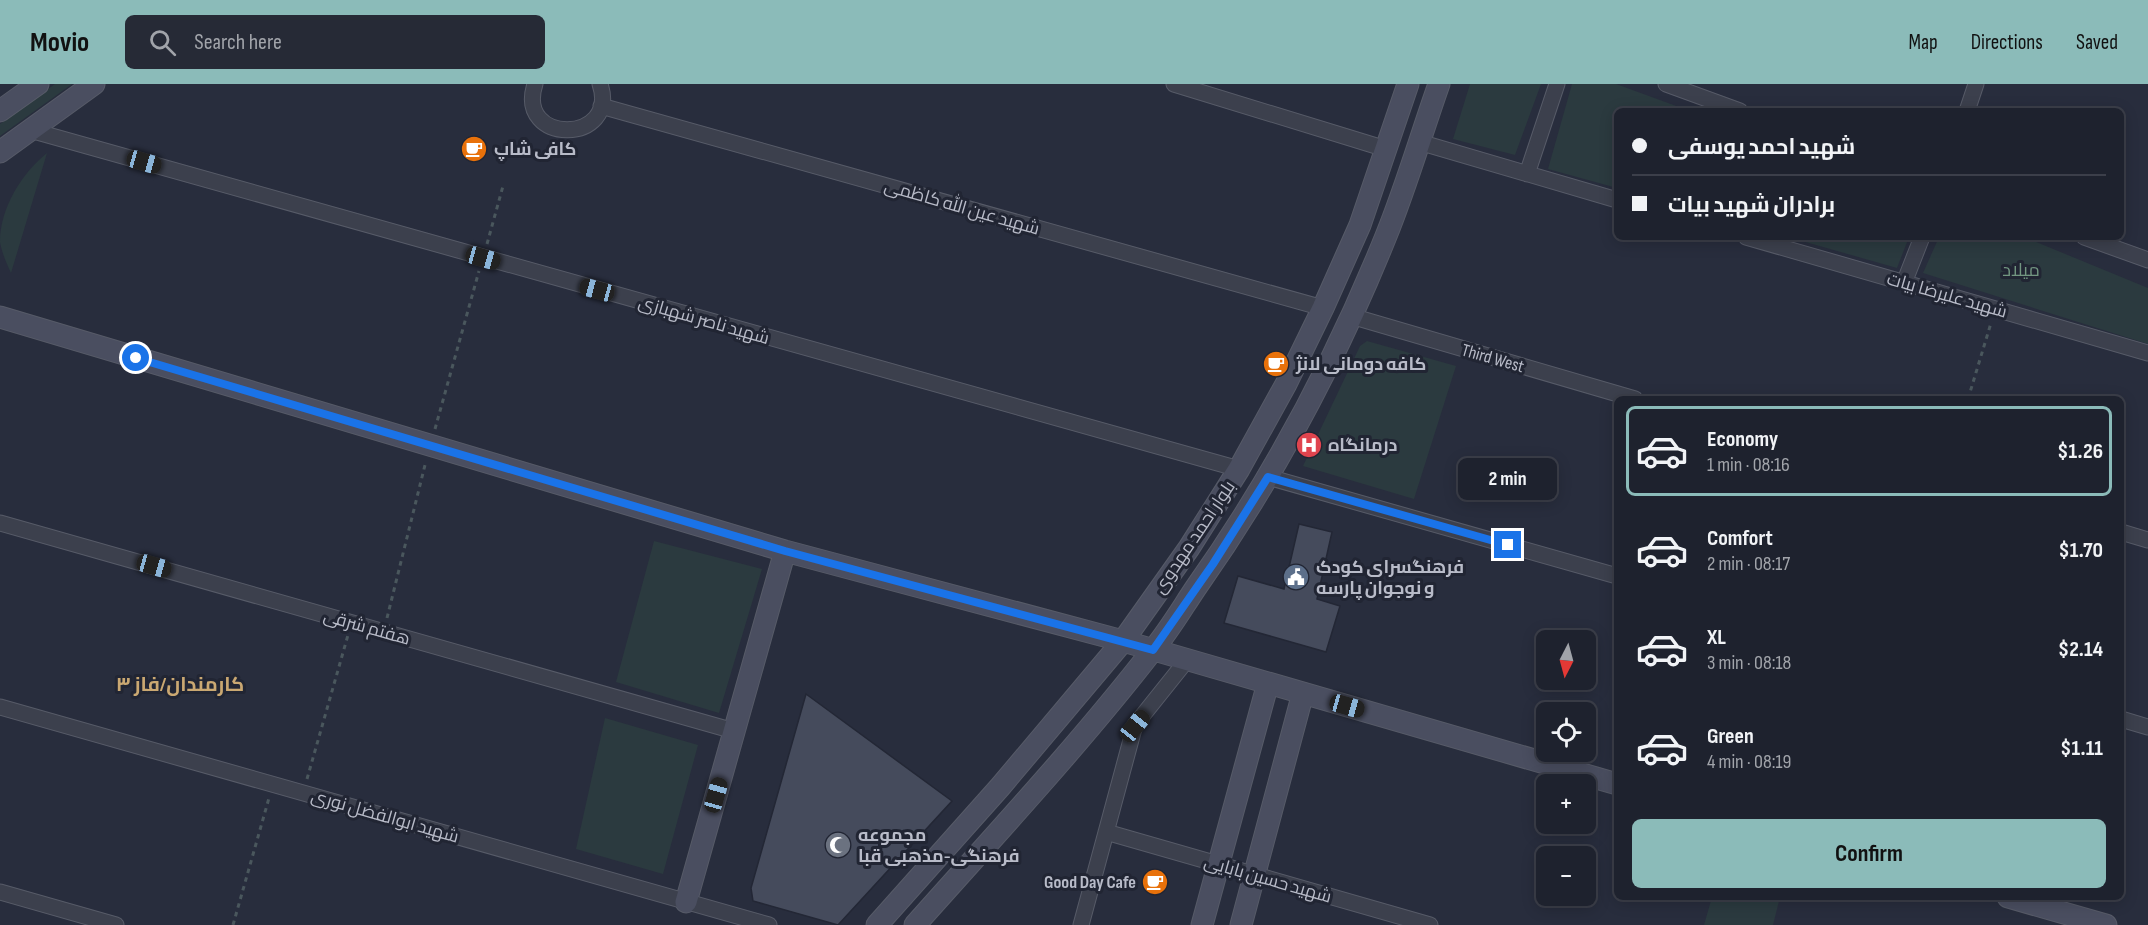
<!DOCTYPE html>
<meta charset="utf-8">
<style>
:root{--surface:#1e222e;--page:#262a36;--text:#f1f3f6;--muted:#a1a4aa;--line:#3c3f4a;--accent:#8bbbb9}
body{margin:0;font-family:"Sofia Sans Condensed",Cairo,sans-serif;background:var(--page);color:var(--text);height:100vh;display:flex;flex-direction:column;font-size:22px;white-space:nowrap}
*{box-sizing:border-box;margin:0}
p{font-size:20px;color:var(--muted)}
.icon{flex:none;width:33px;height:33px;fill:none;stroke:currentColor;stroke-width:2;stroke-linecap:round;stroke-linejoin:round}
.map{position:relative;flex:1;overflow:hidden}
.details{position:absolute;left:1614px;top:312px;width:510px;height:504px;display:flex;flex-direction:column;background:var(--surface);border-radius:9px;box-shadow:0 3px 15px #0003,0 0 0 2px var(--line)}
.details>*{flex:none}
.top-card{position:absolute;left:1614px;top:24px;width:510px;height:132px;border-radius:9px;box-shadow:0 3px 15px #0003,0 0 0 2px var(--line);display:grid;align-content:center;height:132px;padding:0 18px;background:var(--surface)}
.needle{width:39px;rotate:186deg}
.fabs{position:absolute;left:1536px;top:546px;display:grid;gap:12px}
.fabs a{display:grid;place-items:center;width:60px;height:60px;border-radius:9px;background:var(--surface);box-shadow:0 3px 15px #0003,0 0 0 2px var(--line);font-size:30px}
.end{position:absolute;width:27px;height:27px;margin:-14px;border:8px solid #1a73e8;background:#fff;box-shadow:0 0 0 3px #fff}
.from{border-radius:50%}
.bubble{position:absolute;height:42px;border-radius:9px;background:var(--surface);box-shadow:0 3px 15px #0003,0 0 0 2px var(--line);font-size:20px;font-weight:700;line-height:42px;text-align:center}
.car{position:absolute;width:18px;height:36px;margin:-18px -9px;border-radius:8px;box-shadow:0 0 4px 2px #0007;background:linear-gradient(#222 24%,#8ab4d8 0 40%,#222 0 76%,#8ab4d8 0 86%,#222 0)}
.top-card b{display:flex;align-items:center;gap:21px;height:57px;font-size:22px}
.top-card b+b{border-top:2px solid var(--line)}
.top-card i{width:15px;height:15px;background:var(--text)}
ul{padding:10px 0 0;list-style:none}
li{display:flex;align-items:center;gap:18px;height:90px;margin:0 12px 9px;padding:0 6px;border:3px solid transparent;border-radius:9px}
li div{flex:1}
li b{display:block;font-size:22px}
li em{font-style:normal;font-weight:700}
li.selected{border-color:var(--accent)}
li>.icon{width:54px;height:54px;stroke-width:1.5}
.action{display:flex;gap:12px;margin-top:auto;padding:12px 18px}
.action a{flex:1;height:69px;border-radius:9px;background:var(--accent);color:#111;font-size:24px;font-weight:700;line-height:69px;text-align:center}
header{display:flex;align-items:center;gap:36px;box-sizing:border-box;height:84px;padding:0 30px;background:var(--accent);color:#111}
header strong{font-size:28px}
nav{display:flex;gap:33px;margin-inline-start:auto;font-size:21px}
.search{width:420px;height:54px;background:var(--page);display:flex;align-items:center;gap:15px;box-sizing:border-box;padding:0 21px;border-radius:9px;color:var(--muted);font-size:22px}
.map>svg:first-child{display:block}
</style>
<header>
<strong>Movio</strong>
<div class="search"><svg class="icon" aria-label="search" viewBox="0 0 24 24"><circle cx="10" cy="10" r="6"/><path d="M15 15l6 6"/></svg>Search here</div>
<nav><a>Map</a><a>Directions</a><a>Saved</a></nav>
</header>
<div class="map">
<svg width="2148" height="841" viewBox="0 0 2148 841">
<rect width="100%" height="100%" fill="#282d3d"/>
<!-- green -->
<path fill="#2b3a3f" d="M 55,0 L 72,0 L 0,52 L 0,40 Z
M 1470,0 L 1541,0 L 1515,71 L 1453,55 Z
M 1572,0 L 1616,0 L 1690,27 L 1617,27 L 1617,104 L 1548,85 Z
M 47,69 L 11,189 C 6,178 2,169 0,158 C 0,124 22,89 47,69 Z
M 1788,153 L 1909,153 L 1897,184 Z
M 1939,153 L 2024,153 L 2148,204 L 2148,260 L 1923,189 Z
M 1367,257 L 1456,282 L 1414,415 L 1303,382 L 1360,262 Z
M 654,457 L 762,485 L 719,629 L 616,598 Z
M 605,634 L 698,661 L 663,790 L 576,765 Z
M 1712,813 L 1780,813 L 1773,841 L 1704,841 Z"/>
<!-- building -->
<path fill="#454b5c" stroke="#232735" stroke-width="1.5" d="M 1299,440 L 1332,448 L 1317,515 L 1340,522 L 1326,568 L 1224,539 L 1238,492 L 1284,505 Z
M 806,610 L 952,717 L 838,841 L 753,817 L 751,804 Z"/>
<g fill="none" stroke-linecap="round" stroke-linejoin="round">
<!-- street casing -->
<g stroke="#575b68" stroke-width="17">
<path id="street" d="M 535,0 C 515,62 620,60 600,0
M 1174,0 L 1386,65
M 1666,0 L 1740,27
M 601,22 L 1323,224
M 1967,27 L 1976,0
M 30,46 L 1239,385
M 1419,58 L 1617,116
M 1527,90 L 1557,0
M 1746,153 L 2148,269
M 2084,153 L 2148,176
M 1904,199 L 1922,153
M 1351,232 L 1635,315
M 1268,393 L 1617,492
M 0,439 L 734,647
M 2121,448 L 2148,456
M 0,623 L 769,841
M 2121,635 L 2148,643
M 1106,748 L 1430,841
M 0,808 L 116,841
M 1081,841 L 1135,641 L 1187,576"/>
</g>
<!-- secondary casing -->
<g stroke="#575b68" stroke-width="23">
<path id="secondary" d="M 0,27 L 38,0
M 0,68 L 94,0
M 0,233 L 785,467 L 1123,557 L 1617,700
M 2008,813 L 2106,841
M 686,818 L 785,467
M 877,841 L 1000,703 L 1123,557 L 1189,464 L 1239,385 L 1286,300 L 1323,224 L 1360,141 L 1408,0
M 915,841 C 995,751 1078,662 1152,567 C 1168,548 1181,526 1195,505 C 1272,396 1336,276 1386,152 C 1406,103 1421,51 1439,0
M 1202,841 L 1268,599
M 1241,841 L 1303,609"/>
</g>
<!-- path -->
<path stroke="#4a575d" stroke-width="3" stroke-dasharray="4.5 4.5" stroke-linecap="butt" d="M 487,160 L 503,102
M 1968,315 L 1991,239
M 435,345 L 479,187
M 387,534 L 426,377
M 307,695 L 348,551
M 233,841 L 269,714"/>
<!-- street -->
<use href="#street" stroke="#3c404d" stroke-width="15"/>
<!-- secondary -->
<use href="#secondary" stroke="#4a4e60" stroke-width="21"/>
</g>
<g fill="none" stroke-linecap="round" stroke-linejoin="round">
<!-- route -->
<path stroke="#1a73e8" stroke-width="8" d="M 136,274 L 785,467 L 1153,566 L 1213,480 L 1268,393 L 1508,461"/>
</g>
<!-- icons -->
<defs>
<g id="cafe-disc" transform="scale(1.35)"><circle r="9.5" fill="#e8710a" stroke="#212533"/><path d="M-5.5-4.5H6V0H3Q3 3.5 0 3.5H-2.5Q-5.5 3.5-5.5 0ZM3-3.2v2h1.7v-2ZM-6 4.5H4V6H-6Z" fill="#fff"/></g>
<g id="hospital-disc" transform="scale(1.35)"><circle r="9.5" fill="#e0444e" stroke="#212533"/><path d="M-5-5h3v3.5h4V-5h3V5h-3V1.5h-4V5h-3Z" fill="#fff"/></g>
<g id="civic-disc" transform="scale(1.35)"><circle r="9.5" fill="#5c6f8a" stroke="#212533"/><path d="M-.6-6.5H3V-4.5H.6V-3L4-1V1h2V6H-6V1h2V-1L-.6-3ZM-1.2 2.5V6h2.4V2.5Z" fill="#fff"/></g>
<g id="mosque-disc" transform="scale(1.35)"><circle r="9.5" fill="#6b7280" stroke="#212533"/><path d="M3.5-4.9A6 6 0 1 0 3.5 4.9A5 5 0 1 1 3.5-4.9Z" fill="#fff"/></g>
</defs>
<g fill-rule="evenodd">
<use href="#cafe-disc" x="474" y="65"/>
<use href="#cafe-disc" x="1276" y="280"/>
<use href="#hospital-disc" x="1309" y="361"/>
<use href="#civic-disc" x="1296" y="493"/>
<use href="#mosque-disc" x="838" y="761"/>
<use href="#cafe-disc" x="1155" y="798"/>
</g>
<g text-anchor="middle" stroke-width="6" stroke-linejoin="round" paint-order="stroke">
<!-- poi labels -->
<g font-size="18" font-weight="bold" fill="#b8bbc8" stroke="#212533" text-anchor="start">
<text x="494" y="71">کافی شاپ</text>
<text x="1296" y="286">کافه دومانی لانژ</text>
<text x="1328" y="367">درمانگاه</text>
<text x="1316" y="489">فرهنگسرای کودک<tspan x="1316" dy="21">و نوجوان پارسه</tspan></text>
<text x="858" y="757">مجموعه<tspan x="858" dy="21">فرهنگی-مذهبی قبا</tspan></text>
<text x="1136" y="804" text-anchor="end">Good Day Cafe</text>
</g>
<!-- street labels -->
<g font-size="18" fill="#b8bbc8" stroke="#212533">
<text transform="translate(962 123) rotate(16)" y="6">شهید عین الله کاظمی</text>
<text transform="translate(1947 211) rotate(16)" y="6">شهید علیرضا بیات</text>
<text transform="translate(704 236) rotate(16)" y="6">شهید ناصر شهبازی</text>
<text transform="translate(1493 274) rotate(16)" y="6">Third West</text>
<text transform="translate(1194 453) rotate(-56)" y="6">بلوار احمد مهدوی</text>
<text transform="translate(367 543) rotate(16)" y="6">هفتم شرقی</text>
<text transform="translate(385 732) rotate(16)" y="6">شهید ابوالفضل نوری</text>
<text transform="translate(1268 795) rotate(16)" y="6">شهید حسین بابایی</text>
</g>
<!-- park labels -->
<g font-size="18" fill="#729681" stroke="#212533">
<text x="2021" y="192">میلاد</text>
</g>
<!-- neighbourhood labels -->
<g font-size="20" font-weight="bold" fill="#caa872" stroke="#212533">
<text x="180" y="607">کارمندان/فاز ۳</text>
</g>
</g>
</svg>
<div class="fabs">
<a><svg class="needle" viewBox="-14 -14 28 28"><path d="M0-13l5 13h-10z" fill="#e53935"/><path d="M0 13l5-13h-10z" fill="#a1a4aa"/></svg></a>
<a><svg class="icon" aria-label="locate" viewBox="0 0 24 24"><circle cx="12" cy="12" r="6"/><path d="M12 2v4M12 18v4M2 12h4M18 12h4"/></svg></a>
<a>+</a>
<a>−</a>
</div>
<i class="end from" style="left:136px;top:274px"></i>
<i class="end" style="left:1508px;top:461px"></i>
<div class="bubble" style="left:1458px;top:374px;width:99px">2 min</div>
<i class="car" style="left:144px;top:78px;rotate:106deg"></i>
<i class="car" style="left:483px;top:174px;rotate:106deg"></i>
<i class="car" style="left:597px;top:206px;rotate:285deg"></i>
<i class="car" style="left:154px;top:482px;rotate:106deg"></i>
<i class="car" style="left:1347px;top:622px;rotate:106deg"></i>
<i class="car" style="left:1135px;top:642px;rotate:39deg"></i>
<i class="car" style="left:716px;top:711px;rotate:16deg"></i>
<div class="top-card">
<b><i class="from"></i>شهید احمد یوسفی</b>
<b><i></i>برادران شهید بیات</b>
</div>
<section class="details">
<ul>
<li class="selected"><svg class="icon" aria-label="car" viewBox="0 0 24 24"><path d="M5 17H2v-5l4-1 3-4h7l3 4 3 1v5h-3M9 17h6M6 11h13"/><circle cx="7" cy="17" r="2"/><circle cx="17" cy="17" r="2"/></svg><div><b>Economy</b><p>1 min · 08:16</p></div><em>$1.26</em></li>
<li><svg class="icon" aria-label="car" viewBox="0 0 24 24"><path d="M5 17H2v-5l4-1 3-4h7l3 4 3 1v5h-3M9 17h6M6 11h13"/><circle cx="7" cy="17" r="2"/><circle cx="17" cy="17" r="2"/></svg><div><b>Comfort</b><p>2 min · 08:17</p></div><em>$1.70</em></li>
<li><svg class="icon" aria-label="car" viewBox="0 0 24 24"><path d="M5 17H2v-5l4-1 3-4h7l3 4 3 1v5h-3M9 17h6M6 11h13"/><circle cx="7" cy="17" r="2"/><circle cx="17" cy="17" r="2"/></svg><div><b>XL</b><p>3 min · 08:18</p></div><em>$2.14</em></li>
<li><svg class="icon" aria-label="car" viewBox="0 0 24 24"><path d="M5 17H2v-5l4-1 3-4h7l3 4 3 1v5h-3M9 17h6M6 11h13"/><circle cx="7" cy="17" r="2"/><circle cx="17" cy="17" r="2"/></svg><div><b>Green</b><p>4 min · 08:19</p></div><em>$1.11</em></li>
</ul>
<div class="action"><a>Confirm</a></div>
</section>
</div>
